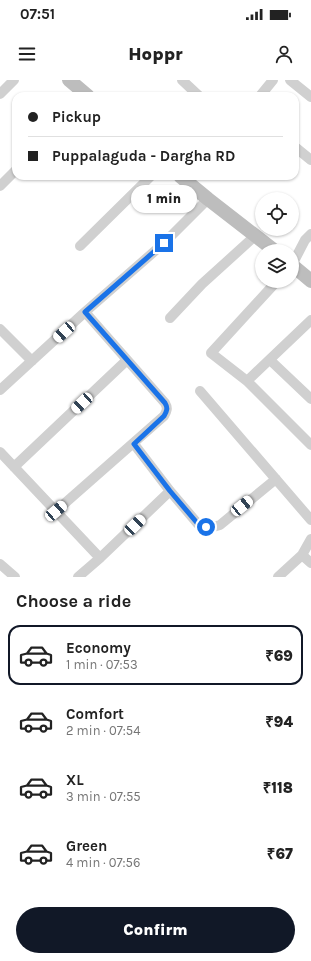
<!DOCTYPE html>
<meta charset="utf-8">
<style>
:root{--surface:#fff;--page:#f2f2f2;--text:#222;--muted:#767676;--line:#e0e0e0;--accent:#111827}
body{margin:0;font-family:Karla,sans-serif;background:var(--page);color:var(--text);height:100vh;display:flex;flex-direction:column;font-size:15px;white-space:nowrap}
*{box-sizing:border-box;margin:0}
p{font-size:13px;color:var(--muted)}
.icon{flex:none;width:22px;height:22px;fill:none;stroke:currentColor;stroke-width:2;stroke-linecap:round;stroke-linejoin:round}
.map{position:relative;height:497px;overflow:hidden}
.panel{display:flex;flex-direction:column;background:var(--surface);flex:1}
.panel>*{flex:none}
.hud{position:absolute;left:12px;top:12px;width:287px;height:88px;border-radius:12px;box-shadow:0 1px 3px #0004;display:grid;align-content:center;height:88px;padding:0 16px;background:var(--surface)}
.buttons{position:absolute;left:255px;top:112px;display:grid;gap:8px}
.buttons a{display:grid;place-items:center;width:44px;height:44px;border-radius:50%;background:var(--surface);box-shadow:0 1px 3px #0004;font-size:20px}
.end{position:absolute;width:18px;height:18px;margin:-9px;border:5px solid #1a73e8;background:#fff;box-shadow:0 0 0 2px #fff}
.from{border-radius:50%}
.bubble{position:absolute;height:28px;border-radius:14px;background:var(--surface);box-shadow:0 1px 3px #0004;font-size:13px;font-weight:800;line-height:28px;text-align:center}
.car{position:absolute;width:12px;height:24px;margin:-12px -6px;border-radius:5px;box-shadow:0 0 3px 1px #0007;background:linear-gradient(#fff 24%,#345 0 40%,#fff 0 76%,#345 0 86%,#fff 0)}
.hud b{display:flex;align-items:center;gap:14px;height:38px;font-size:15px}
.hud b+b{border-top:1px solid var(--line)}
.hud i{width:10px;height:10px;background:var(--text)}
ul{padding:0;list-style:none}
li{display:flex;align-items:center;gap:12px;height:60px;margin:0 8px 6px;padding:0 8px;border:2px solid transparent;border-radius:12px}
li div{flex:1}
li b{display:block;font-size:15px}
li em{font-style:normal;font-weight:800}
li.on{border-color:var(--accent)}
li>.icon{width:36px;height:36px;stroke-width:1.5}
h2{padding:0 16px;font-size:18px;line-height:48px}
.button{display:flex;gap:8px;margin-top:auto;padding:8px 16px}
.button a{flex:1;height:46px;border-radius:24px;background:var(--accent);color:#fff;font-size:16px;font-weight:800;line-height:46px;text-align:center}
.status{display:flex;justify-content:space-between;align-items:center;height:28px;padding:0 20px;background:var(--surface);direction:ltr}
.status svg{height:11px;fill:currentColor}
header{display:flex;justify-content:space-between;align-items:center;height:52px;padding:0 16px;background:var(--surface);font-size:18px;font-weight:800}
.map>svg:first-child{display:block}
</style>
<div class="status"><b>07:51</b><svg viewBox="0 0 49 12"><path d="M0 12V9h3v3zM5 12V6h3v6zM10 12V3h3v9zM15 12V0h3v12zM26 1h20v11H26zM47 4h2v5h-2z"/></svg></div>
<header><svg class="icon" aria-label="menu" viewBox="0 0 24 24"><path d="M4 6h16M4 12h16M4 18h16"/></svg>Hoppr<svg class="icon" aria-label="person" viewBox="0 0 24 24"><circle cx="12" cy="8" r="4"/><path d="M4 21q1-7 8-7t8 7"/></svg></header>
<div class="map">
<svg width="311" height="497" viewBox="0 0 311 497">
<rect width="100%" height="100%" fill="#fff"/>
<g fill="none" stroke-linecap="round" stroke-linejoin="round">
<!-- street -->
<path stroke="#d0d0d0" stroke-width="10" d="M 182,0 L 199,16
M 290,0 L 311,17
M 0,14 L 14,0
M 260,16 L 273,0
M 295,67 L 311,80
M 0,106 L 16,90
M 80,166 L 151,96
M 292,185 L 305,160 L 311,154
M 277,201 L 211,273 L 247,301 L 311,365
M 170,238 L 202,204 L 255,156
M 0,249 L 32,281
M 270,280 L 311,319
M 247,301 L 311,240
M 0,310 L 85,232 L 164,163 L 208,119
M 200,311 L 311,440
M 134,364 L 170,411 L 198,444 L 206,447 L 213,447 L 220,445 L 276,399
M 0,372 L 100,478
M 14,387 L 127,280
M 56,431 L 164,336 C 167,331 168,328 165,323 L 85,232
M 302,475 L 311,483
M 0,484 L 15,497
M 78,497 L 100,478 L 170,411
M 278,497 L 302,475 L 311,459"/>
<!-- secondary -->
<path stroke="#bdbdbd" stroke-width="14" d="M 69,0 L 88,16
M 180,96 L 208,119 L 275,171
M 292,185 L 311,201"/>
</g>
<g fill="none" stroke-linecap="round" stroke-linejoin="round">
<!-- route -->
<path stroke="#1a73e8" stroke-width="5" d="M 164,163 L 85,232 L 165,323 C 168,328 167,331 164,336 L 134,364 L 170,411 L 198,444 L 206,447"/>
</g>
</svg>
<div class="buttons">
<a><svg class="icon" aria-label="locate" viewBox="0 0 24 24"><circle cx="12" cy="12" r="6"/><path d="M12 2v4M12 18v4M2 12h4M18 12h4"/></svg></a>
<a><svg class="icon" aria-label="layers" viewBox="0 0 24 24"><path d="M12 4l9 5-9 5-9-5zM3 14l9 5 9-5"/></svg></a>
</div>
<i class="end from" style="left:206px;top:447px"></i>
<i class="end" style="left:164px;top:163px"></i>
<div class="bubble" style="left:131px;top:105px;width:66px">1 min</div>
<i class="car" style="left:64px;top:252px;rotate:228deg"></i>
<i class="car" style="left:82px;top:323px;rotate:227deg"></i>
<i class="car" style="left:242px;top:426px;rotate:51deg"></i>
<i class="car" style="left:56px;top:431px;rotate:49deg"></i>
<i class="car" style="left:135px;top:445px;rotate:46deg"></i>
<div class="hud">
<b><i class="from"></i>Pickup</b>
<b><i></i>Puppalaguda - Dargha RD</b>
</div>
</div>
<section class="panel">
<h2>Choose a ride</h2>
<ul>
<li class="on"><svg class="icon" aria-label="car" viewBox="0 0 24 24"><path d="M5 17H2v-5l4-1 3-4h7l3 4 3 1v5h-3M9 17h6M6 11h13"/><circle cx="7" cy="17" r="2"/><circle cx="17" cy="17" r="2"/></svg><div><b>Economy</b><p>1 min · 07:53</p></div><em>₹69</em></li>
<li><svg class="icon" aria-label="car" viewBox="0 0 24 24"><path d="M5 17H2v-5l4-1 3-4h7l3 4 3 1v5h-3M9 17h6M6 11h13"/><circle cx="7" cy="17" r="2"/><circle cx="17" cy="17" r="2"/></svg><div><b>Comfort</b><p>2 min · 07:54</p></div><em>₹94</em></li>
<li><svg class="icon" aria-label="car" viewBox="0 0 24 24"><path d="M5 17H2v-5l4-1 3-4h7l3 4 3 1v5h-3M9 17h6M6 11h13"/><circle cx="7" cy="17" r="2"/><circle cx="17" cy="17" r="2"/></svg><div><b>XL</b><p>3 min · 07:55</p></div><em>₹118</em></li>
<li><svg class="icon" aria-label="car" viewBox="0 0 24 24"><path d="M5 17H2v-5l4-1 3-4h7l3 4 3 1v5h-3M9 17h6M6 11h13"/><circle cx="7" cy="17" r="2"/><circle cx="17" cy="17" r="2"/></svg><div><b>Green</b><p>4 min · 07:56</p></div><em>₹67</em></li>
</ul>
<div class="button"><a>Confirm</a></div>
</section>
